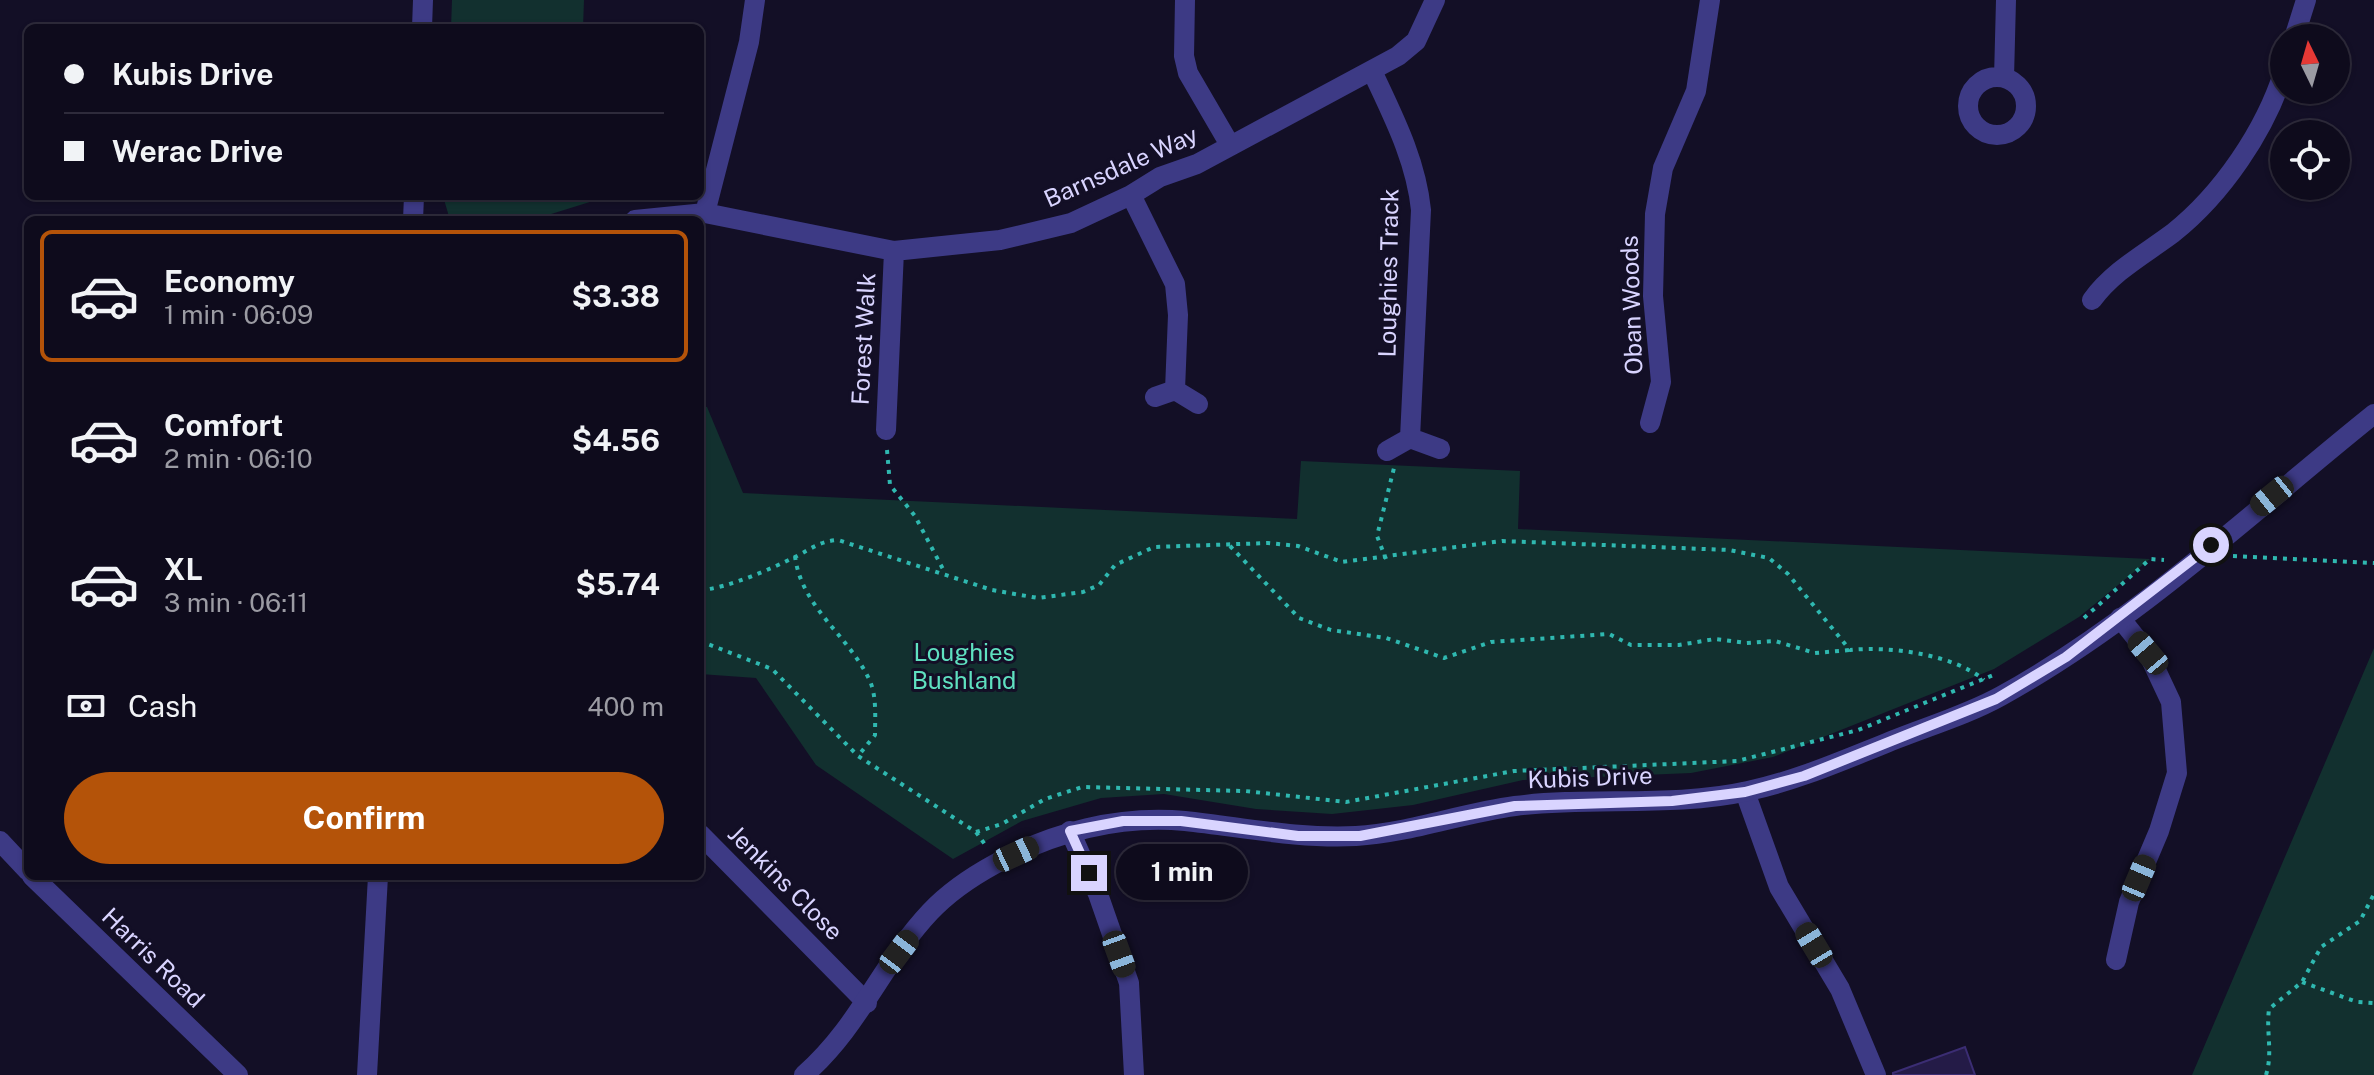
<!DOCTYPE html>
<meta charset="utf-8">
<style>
:root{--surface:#0e0b1c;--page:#171425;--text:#f1f3f6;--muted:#9b9ba3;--line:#2e2b3b;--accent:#b45309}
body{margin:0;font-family:"Public Sans",sans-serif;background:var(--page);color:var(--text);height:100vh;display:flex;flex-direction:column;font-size:30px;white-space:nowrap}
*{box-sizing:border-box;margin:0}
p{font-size:26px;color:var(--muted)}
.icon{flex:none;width:44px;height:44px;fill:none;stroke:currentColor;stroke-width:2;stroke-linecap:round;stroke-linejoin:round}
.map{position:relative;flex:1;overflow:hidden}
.side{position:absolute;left:24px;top:216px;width:680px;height:664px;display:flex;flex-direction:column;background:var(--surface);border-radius:12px;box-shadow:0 2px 6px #0004,0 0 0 2px var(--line)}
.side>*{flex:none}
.guide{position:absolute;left:24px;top:24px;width:680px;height:176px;border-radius:12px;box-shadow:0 2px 6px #0004,0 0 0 2px var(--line);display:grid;align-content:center;height:176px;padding:0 40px;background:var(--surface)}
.needle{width:52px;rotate:355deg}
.controls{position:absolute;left:2270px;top:24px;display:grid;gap:16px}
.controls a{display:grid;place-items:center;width:80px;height:80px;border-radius:50%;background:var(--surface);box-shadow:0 2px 6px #0004,0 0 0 2px var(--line);font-size:40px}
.end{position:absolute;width:36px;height:36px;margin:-18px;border:10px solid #d9d4ff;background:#111;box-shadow:0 0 0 4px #111}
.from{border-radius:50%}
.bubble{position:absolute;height:56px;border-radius:28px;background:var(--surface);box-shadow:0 2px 6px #0004,0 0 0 2px var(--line);font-size:26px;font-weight:700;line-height:56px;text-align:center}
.car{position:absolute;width:24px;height:48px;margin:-24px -12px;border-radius:10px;box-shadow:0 0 6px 2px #0007;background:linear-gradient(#222 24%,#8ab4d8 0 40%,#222 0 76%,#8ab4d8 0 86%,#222 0)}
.guide b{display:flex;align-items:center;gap:28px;height:76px;font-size:30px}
.guide b+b{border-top:2px solid var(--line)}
.guide i{width:20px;height:20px;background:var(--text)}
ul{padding:14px 0 0;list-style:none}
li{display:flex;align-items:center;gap:24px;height:132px;margin:0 16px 12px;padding:0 24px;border:4px solid transparent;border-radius:12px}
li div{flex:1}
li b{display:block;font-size:30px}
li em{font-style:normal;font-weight:700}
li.current{border-color:var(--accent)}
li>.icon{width:72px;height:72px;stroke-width:1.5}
.pay{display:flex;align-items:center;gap:20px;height:88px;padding:0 40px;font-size:30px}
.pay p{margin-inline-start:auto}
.button{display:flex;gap:16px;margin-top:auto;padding:16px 40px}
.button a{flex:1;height:92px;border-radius:48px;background:var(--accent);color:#fff;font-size:32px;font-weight:700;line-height:92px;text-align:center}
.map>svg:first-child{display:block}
</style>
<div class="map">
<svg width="2374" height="1075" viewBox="0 0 2374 1075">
<rect width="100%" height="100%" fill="#130f26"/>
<!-- green -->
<path fill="#12302f" d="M 452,0 L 584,0 L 583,28 L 451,28 Z
M 443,196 L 609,196 L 532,220 L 450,220 Z
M 700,406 L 707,407 L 743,493 L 1297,519 L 1301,461 L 1520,471 L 1518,529 L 2150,559 L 2079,617 L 1994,669 L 1773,757 L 1691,773 L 1523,780 L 1413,805 L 1332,814 L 1256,809 L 1164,794 L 1101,798 L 1022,821 L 953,859 L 816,765 L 756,678 L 700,674 Z
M 2374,648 L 2374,1075 L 2192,1075 Z"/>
<!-- building -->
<path fill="#241b47" stroke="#3b2d73" stroke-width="2" d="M 1965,1047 L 1975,1075 L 1893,1075 L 1893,1073 Z"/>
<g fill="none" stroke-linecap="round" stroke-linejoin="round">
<!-- path -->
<path stroke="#2fb8b0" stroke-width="4" stroke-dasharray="4 6" stroke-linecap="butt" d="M 887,450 L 890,485 L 915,516 L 944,571
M 1230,546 L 1299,618 L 1331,630 L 1386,638 L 1444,658 L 1491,642 L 1609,634 L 1631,645 L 1679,645 L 1715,639 L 1746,643 L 1775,641 L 1815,653 L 1850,650
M 795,556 C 801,607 848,635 869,679 C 877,695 875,717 875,735 L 858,756
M 2233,556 L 2374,563
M 1386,559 L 1377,536 L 1394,468
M 700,590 C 726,589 773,568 797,556 C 812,548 821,541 838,540 L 992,590 L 1038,598 L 1083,592 L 1099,585 L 1115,565 L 1154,547 L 1268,543 L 1298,546 L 1342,562 L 1502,541 L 1729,550 L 1769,558 L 1788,574 L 1850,650 C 1889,646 1953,654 1984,680
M 2084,618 L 2150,559 L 2164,560
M 700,641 L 772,669 L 858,756 L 976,832 L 986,846
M 976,832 L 1002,824 L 1045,799 L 1082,787 L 1245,791 L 1346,802 L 1514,771 L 1737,761 L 1858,730 L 1996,674
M 2302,982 L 2357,1002 L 2374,1003
M 2266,1075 C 2273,1053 2266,1032 2269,1009 L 2302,982 L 2321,947 L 2360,921 L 2374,894"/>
<!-- minor -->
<path stroke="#3d3a85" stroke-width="20" d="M 1185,0 L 1184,56 L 1188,73 L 1230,145
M 422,28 L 423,0
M 2294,38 L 2306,0
M 1372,71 C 1393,116 1416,160 1421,210 L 1410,438
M1968 106a29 29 0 1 1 58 0a29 29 0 1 1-58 0Z
M 2004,78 L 2006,0
M 1131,195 L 1175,284 L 1178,315 L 1175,390
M 705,213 L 749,42 L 755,0
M 413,220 L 414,196
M 635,220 L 705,213 L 894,251 L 1000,240 L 1071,223 L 1131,195 L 1160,177 L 1197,164 L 1398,56 L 1416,41 L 1435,0
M 2092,300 C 2113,271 2145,254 2173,233 C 2222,194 2265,131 2284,71
M 1155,397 L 1175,390 L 1198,404
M 1650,423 L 1661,382 L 1653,296 L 1655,214 L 1663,168 L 1696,91 L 1710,0
M 886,430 L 894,251
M 1387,451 L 1410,438 L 1440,449
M 1745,792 L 1779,887 L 1840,989 L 1876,1075
M 1070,831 L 1098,894 L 1129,983 L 1134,1075
M 700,834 L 867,1003
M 0,841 L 28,871
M 32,876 L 238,1075
M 2116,960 L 2129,902 L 2159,831 L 2177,773 L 2171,702 L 2148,653 L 2120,618
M 367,1075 L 378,876"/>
<!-- tertiary -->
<path stroke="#3d3a85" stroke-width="20" d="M 804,1075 C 860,1026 882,963 930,912 C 947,894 973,876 995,864 C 1053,832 1119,815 1185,821 C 1242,827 1298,839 1356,836 C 1409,833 1462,813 1515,806 C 1592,796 1672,808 1748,791 C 1795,781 1839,762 1884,744 C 1922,728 1965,716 2001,696 C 2137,621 2253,511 2374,414"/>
</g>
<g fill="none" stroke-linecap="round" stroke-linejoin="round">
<!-- route -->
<path stroke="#d9d4ff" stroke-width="10" d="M 1089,873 L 1070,831 L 1123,821 L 1181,821 L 1298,836 L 1360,836 L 1515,806 L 1672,801 L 1745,792 L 1804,776 L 1996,699 L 2066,657 L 2211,545"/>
</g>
<g text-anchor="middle" stroke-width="6" stroke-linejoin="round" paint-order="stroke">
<!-- street labels -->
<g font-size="24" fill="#d9d4ff" stroke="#130f26">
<text transform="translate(1121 167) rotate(-24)" y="8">Barnsdale Way</text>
<text transform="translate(1389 273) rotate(-89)" y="8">Loughies Track</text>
<text transform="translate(1632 305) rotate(-92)" y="8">Oban Woods</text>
<text transform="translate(864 339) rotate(-87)" y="8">Forest Walk</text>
<text transform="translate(1590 778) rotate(-2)" y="8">Kubis Drive</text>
<text transform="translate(785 883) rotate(45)" y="8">Jenkins Close</text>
<text transform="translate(153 958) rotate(44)" y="8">Harris Road</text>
</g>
<!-- park labels -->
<g font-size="24" fill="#5fe0c0" stroke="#130f26">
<text x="964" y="661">Loughies<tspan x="964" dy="28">Bushland</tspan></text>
</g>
</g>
</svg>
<div class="controls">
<a><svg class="needle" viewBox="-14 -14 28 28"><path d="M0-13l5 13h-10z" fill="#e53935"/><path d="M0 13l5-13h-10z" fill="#9b9ba3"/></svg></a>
<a><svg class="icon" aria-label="locate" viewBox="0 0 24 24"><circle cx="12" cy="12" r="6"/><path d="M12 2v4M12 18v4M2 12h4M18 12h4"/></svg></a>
</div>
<i class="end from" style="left:2211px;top:545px"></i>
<i class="end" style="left:1089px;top:873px"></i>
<div class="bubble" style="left:1116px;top:844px;width:132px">1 min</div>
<i class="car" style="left:2272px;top:496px;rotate:231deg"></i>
<i class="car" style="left:2148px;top:653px;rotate:320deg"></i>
<i class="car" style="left:1016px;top:854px;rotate:65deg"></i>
<i class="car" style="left:2139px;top:878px;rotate:23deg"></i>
<i class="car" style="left:1814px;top:945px;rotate:329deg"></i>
<i class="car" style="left:899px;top:952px;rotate:37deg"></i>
<i class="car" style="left:1119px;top:954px;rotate:160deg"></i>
<div class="guide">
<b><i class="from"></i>Kubis Drive</b>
<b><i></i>Werac Drive</b>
</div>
<section class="side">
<ul>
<li class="current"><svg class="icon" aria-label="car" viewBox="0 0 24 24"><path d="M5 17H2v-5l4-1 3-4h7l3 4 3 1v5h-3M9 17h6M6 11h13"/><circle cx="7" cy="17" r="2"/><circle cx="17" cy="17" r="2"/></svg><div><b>Economy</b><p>1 min · 06:09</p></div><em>$3.38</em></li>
<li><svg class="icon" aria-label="car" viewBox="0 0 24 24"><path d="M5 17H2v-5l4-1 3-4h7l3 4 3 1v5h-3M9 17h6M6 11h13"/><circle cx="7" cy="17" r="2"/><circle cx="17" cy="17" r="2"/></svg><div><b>Comfort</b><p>2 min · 06:10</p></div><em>$4.56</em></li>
<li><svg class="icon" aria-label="car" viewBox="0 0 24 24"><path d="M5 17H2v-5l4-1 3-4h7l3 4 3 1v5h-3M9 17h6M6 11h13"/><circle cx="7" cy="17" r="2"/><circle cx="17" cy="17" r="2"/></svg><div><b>XL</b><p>3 min · 06:11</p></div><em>$5.74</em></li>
</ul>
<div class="pay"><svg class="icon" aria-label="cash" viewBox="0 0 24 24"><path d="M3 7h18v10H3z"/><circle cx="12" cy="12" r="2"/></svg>Cash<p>400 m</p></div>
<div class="button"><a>Confirm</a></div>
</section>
</div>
